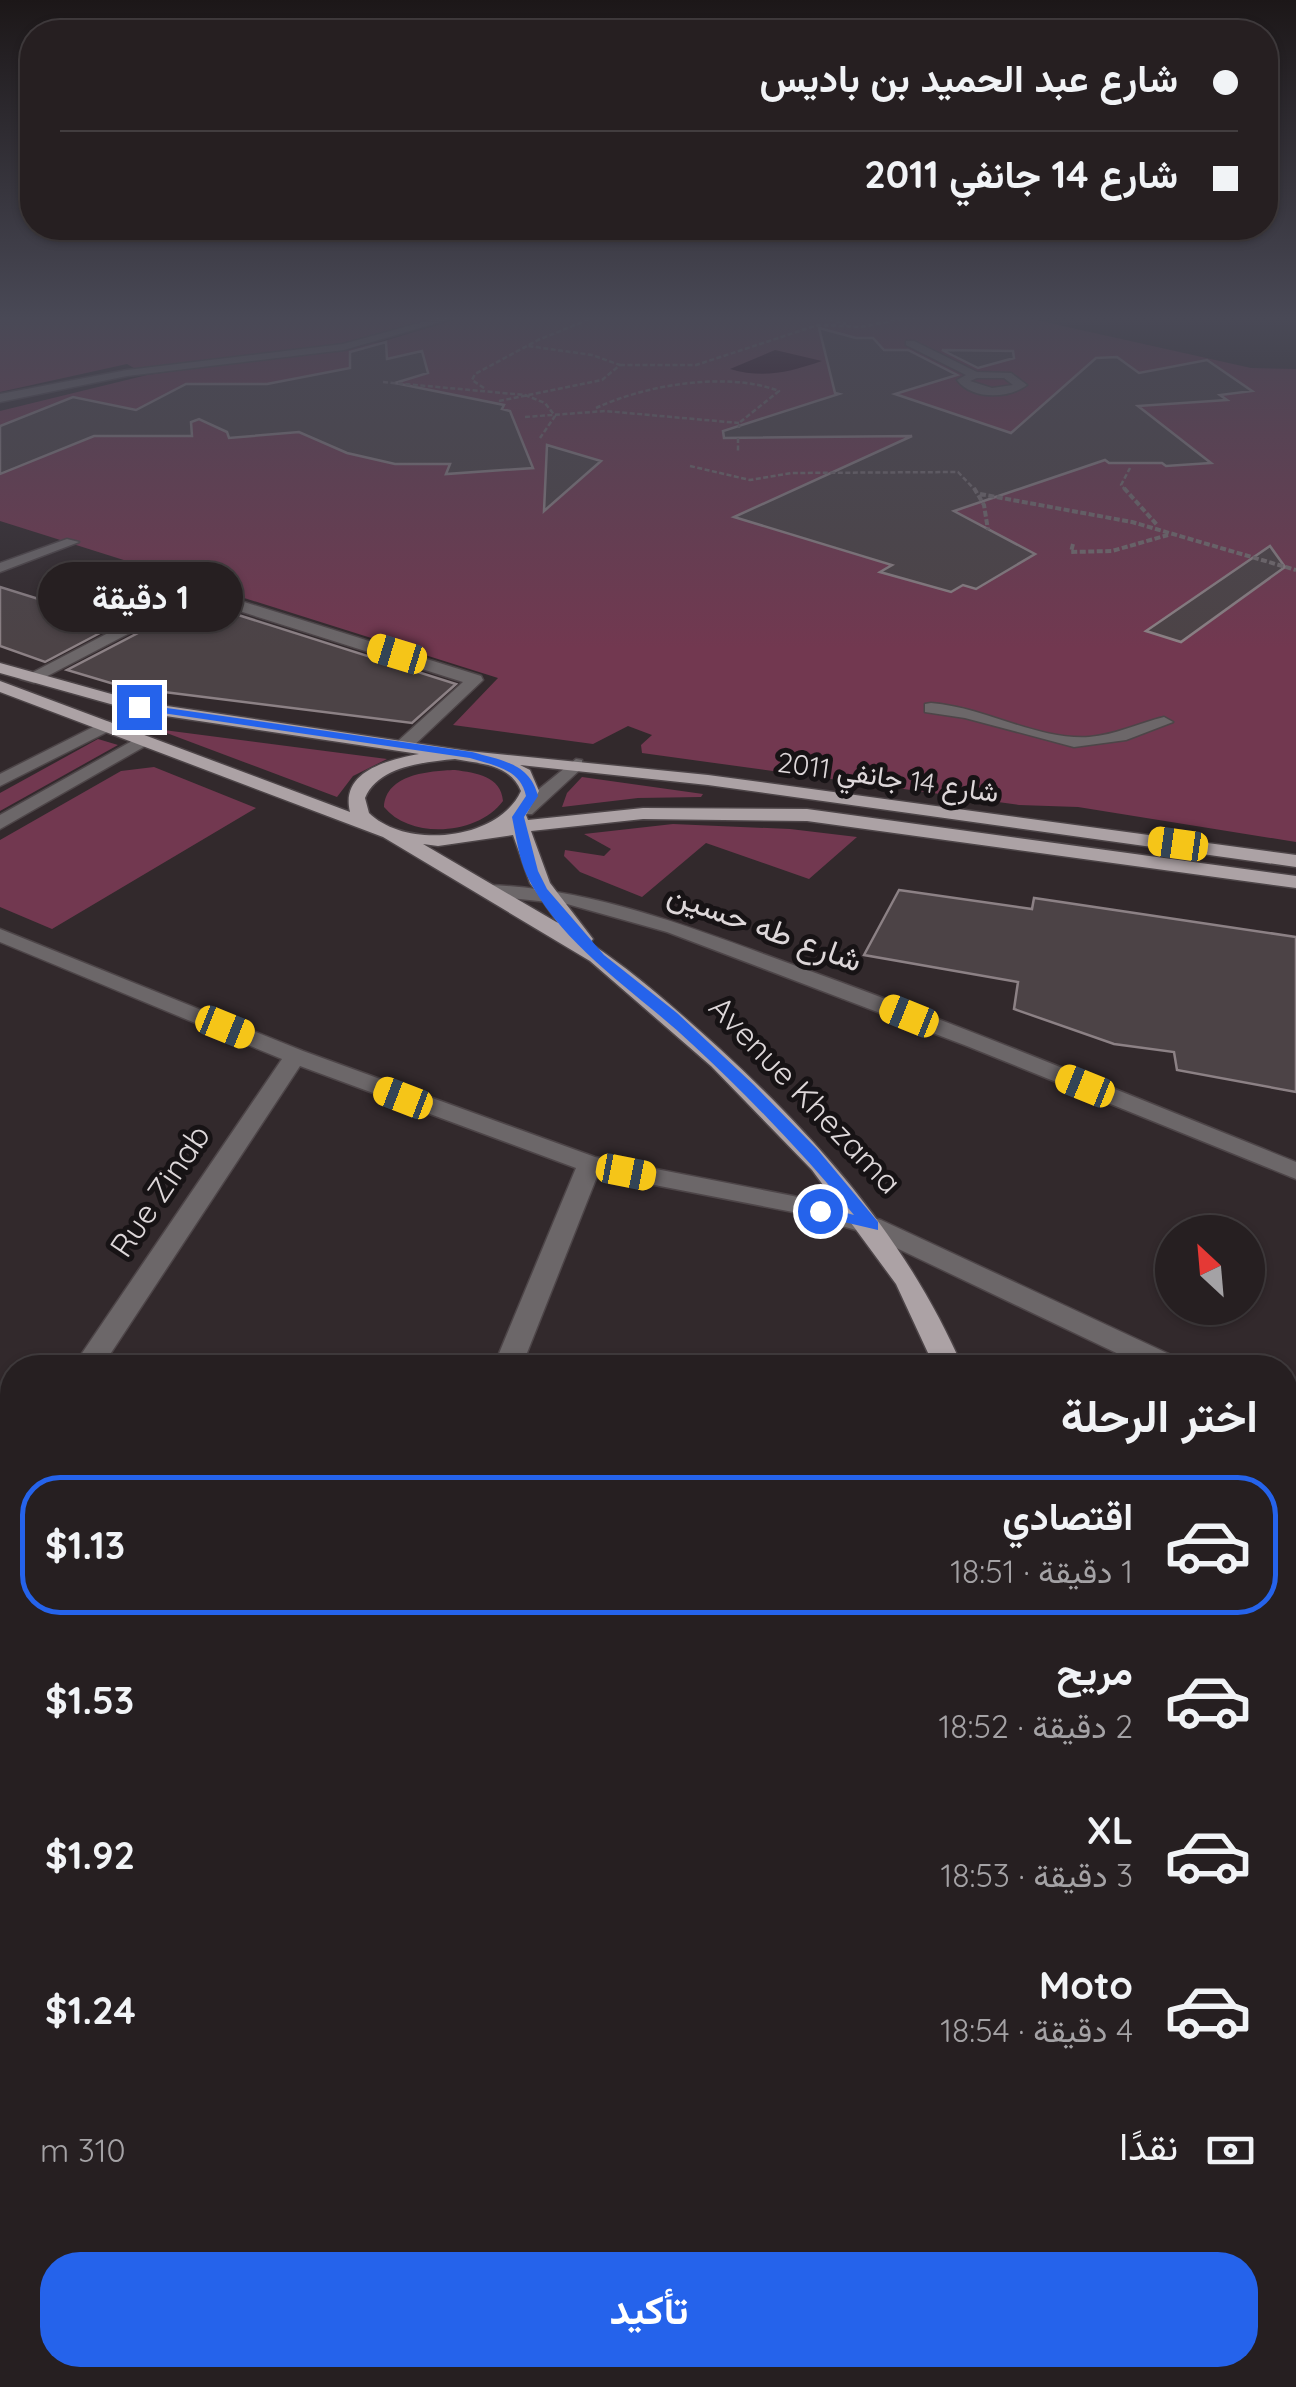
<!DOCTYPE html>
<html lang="ar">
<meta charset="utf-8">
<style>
:root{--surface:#261f21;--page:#322c2e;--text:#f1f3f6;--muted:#a4a2a5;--line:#423d3f;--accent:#2563eb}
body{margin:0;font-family:Quicksand,Vazirmatn,sans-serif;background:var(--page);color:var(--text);direction:rtl;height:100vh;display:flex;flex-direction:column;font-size:38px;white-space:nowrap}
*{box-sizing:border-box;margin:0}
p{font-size:32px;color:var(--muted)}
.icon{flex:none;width:55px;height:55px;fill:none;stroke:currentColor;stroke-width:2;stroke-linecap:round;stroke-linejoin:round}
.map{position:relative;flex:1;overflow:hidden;direction:ltr}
.panel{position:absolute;left:0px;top:1355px;width:1298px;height:1032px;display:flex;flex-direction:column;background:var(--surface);border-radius:40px 40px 0 0;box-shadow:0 2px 8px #0004,0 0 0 2px var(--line);direction:rtl}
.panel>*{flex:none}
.hud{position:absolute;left:20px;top:20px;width:1258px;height:220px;border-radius:40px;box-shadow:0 2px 8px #0004,0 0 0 2px var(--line);direction:rtl;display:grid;align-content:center;height:220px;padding:0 40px;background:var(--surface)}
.needle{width:65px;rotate:334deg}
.buttons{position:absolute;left:1155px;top:1215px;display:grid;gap:20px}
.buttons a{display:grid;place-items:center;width:110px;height:110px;border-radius:50%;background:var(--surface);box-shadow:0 2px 8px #0004,0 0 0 2px var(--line);font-size:50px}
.end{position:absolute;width:45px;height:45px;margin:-22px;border:12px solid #2563eb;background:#fff;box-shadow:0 0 0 5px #fff}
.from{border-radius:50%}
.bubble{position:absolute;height:70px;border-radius:35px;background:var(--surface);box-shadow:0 2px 8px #0004,0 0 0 2px var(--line);font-size:32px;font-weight:700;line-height:70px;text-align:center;direction:rtl}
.car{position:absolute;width:30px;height:60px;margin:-30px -15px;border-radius:12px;box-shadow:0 0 8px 2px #0007;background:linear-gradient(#f5c518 24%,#345 0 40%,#f5c518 0 76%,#345 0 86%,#f5c518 0)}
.hud b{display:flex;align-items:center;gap:35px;height:95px;font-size:38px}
.hud b+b{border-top:2px solid var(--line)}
.hud i{width:25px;height:25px;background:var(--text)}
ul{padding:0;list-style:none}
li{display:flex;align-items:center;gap:30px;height:140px;margin:0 20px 15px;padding:0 20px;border:5px solid transparent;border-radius:40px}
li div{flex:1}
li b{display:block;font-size:38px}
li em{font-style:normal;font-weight:700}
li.current{border-color:var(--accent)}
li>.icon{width:90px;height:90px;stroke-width:1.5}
h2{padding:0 40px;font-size:45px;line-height:120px}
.pay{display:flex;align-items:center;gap:25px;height:110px;padding:0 40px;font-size:38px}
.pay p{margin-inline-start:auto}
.button{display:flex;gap:20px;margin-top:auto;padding:20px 40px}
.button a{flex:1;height:115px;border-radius:40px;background:var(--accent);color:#fff;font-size:40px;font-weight:700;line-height:115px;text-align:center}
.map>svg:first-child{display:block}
</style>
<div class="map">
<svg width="1296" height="2387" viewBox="0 0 1296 2387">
<rect width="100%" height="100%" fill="#32292c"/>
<!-- green -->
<path fill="#723850" d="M 0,315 L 455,315 L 371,339 L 139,371 L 127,364 L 0,392 Z
M 470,315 L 1014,315 L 1251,368 L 1296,369 L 1296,842 L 1078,807 L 1019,805 L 642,753 L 641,745 L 652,735 L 628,726 L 593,744 L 453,725 L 498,678 L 0,521 L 0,411 L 147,375 L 381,342 Z
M 156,729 L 387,759 L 353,776 L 337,797 Z
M 98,739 L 118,745 L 0,811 L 0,793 Z
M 154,767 L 256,808 L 52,929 L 0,907 L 0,840 L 121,771 Z
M 455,770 C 476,773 501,776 503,801 C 478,835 411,840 384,807 C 386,774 429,771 455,770 Z
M 582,777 L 703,794 L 701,797 L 638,798 L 562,807 L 567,793 Z
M 673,824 L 790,829 L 857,837 L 809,879 L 706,843 L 642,897 L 580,872 L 564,856 L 565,850 L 604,856 L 611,849 L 584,834 Z"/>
<!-- water -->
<path fill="#2a0014" d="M 775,350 L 822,361 C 789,372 764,379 730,369 Z"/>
<!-- building -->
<path fill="#4c4346" stroke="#8c8185" stroke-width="2.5" d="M 819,328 L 856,338 L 873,338 L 884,350 L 908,350 L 957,375 L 895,394 L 1011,433 L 1096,358 L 1117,357 L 1139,373 L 1207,360 L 1252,391 L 1220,395 L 1227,400 L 1138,406 L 1211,463 L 1166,466 L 1162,463 L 1109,463 L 1105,460 L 954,511 L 1035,554 L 976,589 L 963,585 L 951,592 L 880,572 L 892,565 L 734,517 L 912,436 L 724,438 L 723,431 L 839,394 L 835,393 Z
M 386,342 L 387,359 L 422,351 L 428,373 L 395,383 L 504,405 L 502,409 L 510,411 L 533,468 L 446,474 L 450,464 L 395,464 L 347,453 L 299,432 L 229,438 L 227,432 L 199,419 L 191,422 L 192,436 L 94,436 L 0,474 L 0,426 L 73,397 L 136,410 L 186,384 L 267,384 L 350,368 L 350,352 Z
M 942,350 L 1013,351 L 1014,358 L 978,368 Z
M 547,445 L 601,461 L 544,511 Z
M 1270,546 L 1285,567 L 1181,642 L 1146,631 Z
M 0,587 L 93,616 L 119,623 L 45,662 L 0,646 Z
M 190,606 L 210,606 L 456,684 L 412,723 L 124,687 L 67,670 Z
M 899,890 L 1032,909 L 1034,898 L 1296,937 L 1296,1092 L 1177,1070 L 1174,1052 L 1114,1044 L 1014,1009 L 1018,982 L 864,955 Z"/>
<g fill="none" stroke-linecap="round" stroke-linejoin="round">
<!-- minor casing -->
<g stroke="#4d4548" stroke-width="3">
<path id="minor" d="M 448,315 L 465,315 L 344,350 L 127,376 L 0,402 L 0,394 L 127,370 L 343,344 Z
M 906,341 L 914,341 L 977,372 L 1011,373 L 1027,385 C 1008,399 972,400 957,380 L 966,375 L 906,345 ZM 977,378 L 1004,378 L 1013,385 L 992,388 L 970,381 Z
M 67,539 L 79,542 L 0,572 L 0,563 Z
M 212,592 L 481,676 L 483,680 L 409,750 L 397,750 L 397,742 L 463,682 L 211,602 L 189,602 L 34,683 L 20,679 L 181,595 Z
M 931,703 C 984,707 1036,740 1089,737 C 1115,735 1139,723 1164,717 L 1173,722 L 1126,740 L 1074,747 L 965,718 L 925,712 L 925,704 Z
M 105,721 L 111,722 L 111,730 L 0,786 L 0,774 Z
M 141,736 L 147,737 L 147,745 L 0,829 L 0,815 Z
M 576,759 L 582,760 L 582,768 L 532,814 L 518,814 L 518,806 Z
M 490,885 C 604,890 704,933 810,971 C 973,1030 1134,1097 1296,1162 L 1296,1179 L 967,1046 L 667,932 L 567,904 L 483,895 L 480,891 Z
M 0,929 L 303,1051 L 595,1157 L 793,1196 L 881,1220 L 1184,1361 L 1188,1368 L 1148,1368 L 863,1232 L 793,1212 L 598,1174 L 521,1368 L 493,1368 L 576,1168 L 300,1066 L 101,1368 L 72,1368 L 282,1059 L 0,942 Z
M 1285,1411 L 1296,1415 L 1296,1439 L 1285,1435 Z
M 12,1471 L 12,1508 L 0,1515 L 0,1477 Z
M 0,1691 L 12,1693 L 12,1723 L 0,1721 Z
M 1285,2054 L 1296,2056 L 1296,2096 L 1285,2094 Z
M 217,2375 L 261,2375 L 257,2387 L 213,2387 Z"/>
</g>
<!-- major casing -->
<g stroke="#4d4548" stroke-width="3">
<path id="major" d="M 0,663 L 140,702 L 468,751 L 708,775 L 1296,855 L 1296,867 L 708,785 L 520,765 L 530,770 L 539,791 L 526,815 L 528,820 L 643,808 L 807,809 L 1296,876 L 1296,888 L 807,821 L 643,819 L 531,831 L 550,883 L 593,939 L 590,943 C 637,974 679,1012 720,1049 C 821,1142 908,1241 963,1368 L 935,1368 L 896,1284 L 812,1170 L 711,1066 L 590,961 L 383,837 L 0,692 L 0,681 L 350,812 C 340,771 388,760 419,754 L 139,712 L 0,673 ZM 455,759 C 481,764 510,764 521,791 C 499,840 407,850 369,813 L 365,798 C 378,766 425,762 455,759 ZM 513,835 L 530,883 L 558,923 L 423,844 L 438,846 Z
M 1050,2375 L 1094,2375 L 1094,2387 L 1050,2387 Z"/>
</g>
<!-- path-far1 -->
<path stroke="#756d70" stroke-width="2.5" stroke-dasharray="5 2.5" stroke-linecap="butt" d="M 814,315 L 846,324
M 620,365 L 696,365 L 818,325 L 860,327 L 926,315
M 383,382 L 525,395 L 545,403 L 555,416 L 540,438
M 484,388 L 472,380 L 475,374 L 538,340 L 600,315
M 499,401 L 602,380 L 620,365 L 592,355 L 528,346
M 596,408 C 645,385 727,371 779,391 L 739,423 L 739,428
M 525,417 L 605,411 L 739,423
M 738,438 L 738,452
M 690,466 L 750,480 L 792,473 L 958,472 L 976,491
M 1126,491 L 1121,485 L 1130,468"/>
<!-- path -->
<path stroke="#756d70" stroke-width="4" stroke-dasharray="6 2.5" stroke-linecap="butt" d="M 974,488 L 984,505 L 988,530
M 1124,488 L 1158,526
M 980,494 L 1132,522 L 1296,570
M 1073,544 L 1071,552 L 1112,551 L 1168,535"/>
<!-- minor -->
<use href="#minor" fill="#6c6769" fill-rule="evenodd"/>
<!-- major -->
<use href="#major" fill="#aca2a5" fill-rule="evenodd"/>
</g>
<!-- sky -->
<linearGradient id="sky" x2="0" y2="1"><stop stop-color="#1c1718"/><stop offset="0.49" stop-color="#494956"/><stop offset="1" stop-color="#494956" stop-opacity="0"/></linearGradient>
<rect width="1296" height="649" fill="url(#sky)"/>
<!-- route -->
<path fill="#2563eb" d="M 139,704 L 472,752 C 500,760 530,763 538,796 L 524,817 L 538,871 L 547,889 L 604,955 L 677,1013 L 754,1085 L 817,1149 L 878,1222 L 878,1230 L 814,1215 L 812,1211 L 820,1206 L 854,1215 C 804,1154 750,1098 692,1044 C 636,991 562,947 527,876 C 519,859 516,836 512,817 L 526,796 C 520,768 494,766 470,758 L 135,709 Z"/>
<g text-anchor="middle" stroke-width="10" stroke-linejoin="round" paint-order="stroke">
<!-- far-street labels -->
<g font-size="28" fill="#ddd7d9" stroke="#171315">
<text transform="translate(888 777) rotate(8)" y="10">شارع 14 جانفي 2011</text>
</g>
<!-- street labels -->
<g font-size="32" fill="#ddd7d9" stroke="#171315">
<text transform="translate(765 927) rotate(20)" y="11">شارع طه حسين</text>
<text transform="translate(805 1095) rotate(46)" y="11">Avenue Khezama</text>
<text transform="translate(160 1191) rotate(-56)" y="11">Rue Zinab</text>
</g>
</g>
</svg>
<div class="buttons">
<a><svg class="needle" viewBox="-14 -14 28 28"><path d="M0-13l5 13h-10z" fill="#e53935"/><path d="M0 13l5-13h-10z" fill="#a4a2a5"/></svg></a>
</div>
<i class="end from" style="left:820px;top:1211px"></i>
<i class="end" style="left:139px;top:707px"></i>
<div class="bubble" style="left:38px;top:562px;width:205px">1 دقيقة</div>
<i class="car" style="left:397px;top:654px;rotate:287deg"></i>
<i class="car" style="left:1178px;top:844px;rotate:278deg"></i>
<i class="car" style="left:909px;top:1016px;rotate:292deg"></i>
<i class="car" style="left:225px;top:1027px;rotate:112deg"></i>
<i class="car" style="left:1085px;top:1086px;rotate:292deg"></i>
<i class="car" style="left:403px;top:1098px;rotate:291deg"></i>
<i class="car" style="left:626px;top:1172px;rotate:101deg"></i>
<div class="hud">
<b><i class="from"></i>شارع عبد الحميد بن باديس</b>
<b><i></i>شارع 14 جانفي 2011</b>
</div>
<section class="panel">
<h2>اختر الرحلة</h2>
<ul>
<li class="current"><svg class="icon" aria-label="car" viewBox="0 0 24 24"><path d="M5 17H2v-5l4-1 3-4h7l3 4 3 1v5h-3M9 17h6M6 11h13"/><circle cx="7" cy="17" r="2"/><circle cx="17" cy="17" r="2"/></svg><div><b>اقتصادي</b><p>1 دقيقة · 18:51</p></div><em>$1.13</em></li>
<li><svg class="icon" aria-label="car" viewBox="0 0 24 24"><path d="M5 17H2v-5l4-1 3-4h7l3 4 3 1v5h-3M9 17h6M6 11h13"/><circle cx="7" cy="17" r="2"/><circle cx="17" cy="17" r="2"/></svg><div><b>مريح</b><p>2 دقيقة · 18:52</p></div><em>$1.53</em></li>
<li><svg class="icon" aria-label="car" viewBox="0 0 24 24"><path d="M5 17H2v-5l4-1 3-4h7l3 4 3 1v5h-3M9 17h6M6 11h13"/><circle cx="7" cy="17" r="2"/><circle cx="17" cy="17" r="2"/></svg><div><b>XL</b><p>3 دقيقة · 18:53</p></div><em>$1.92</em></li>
<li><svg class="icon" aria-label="car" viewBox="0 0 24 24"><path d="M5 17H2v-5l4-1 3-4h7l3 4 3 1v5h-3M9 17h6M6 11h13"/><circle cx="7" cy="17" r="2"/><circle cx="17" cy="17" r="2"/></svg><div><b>Moto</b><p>4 دقيقة · 18:54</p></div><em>$1.24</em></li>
</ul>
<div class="pay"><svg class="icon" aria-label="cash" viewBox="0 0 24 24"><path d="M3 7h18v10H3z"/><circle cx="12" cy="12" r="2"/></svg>نقدًا<p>310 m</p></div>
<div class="button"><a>تأكيد</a></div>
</section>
</div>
